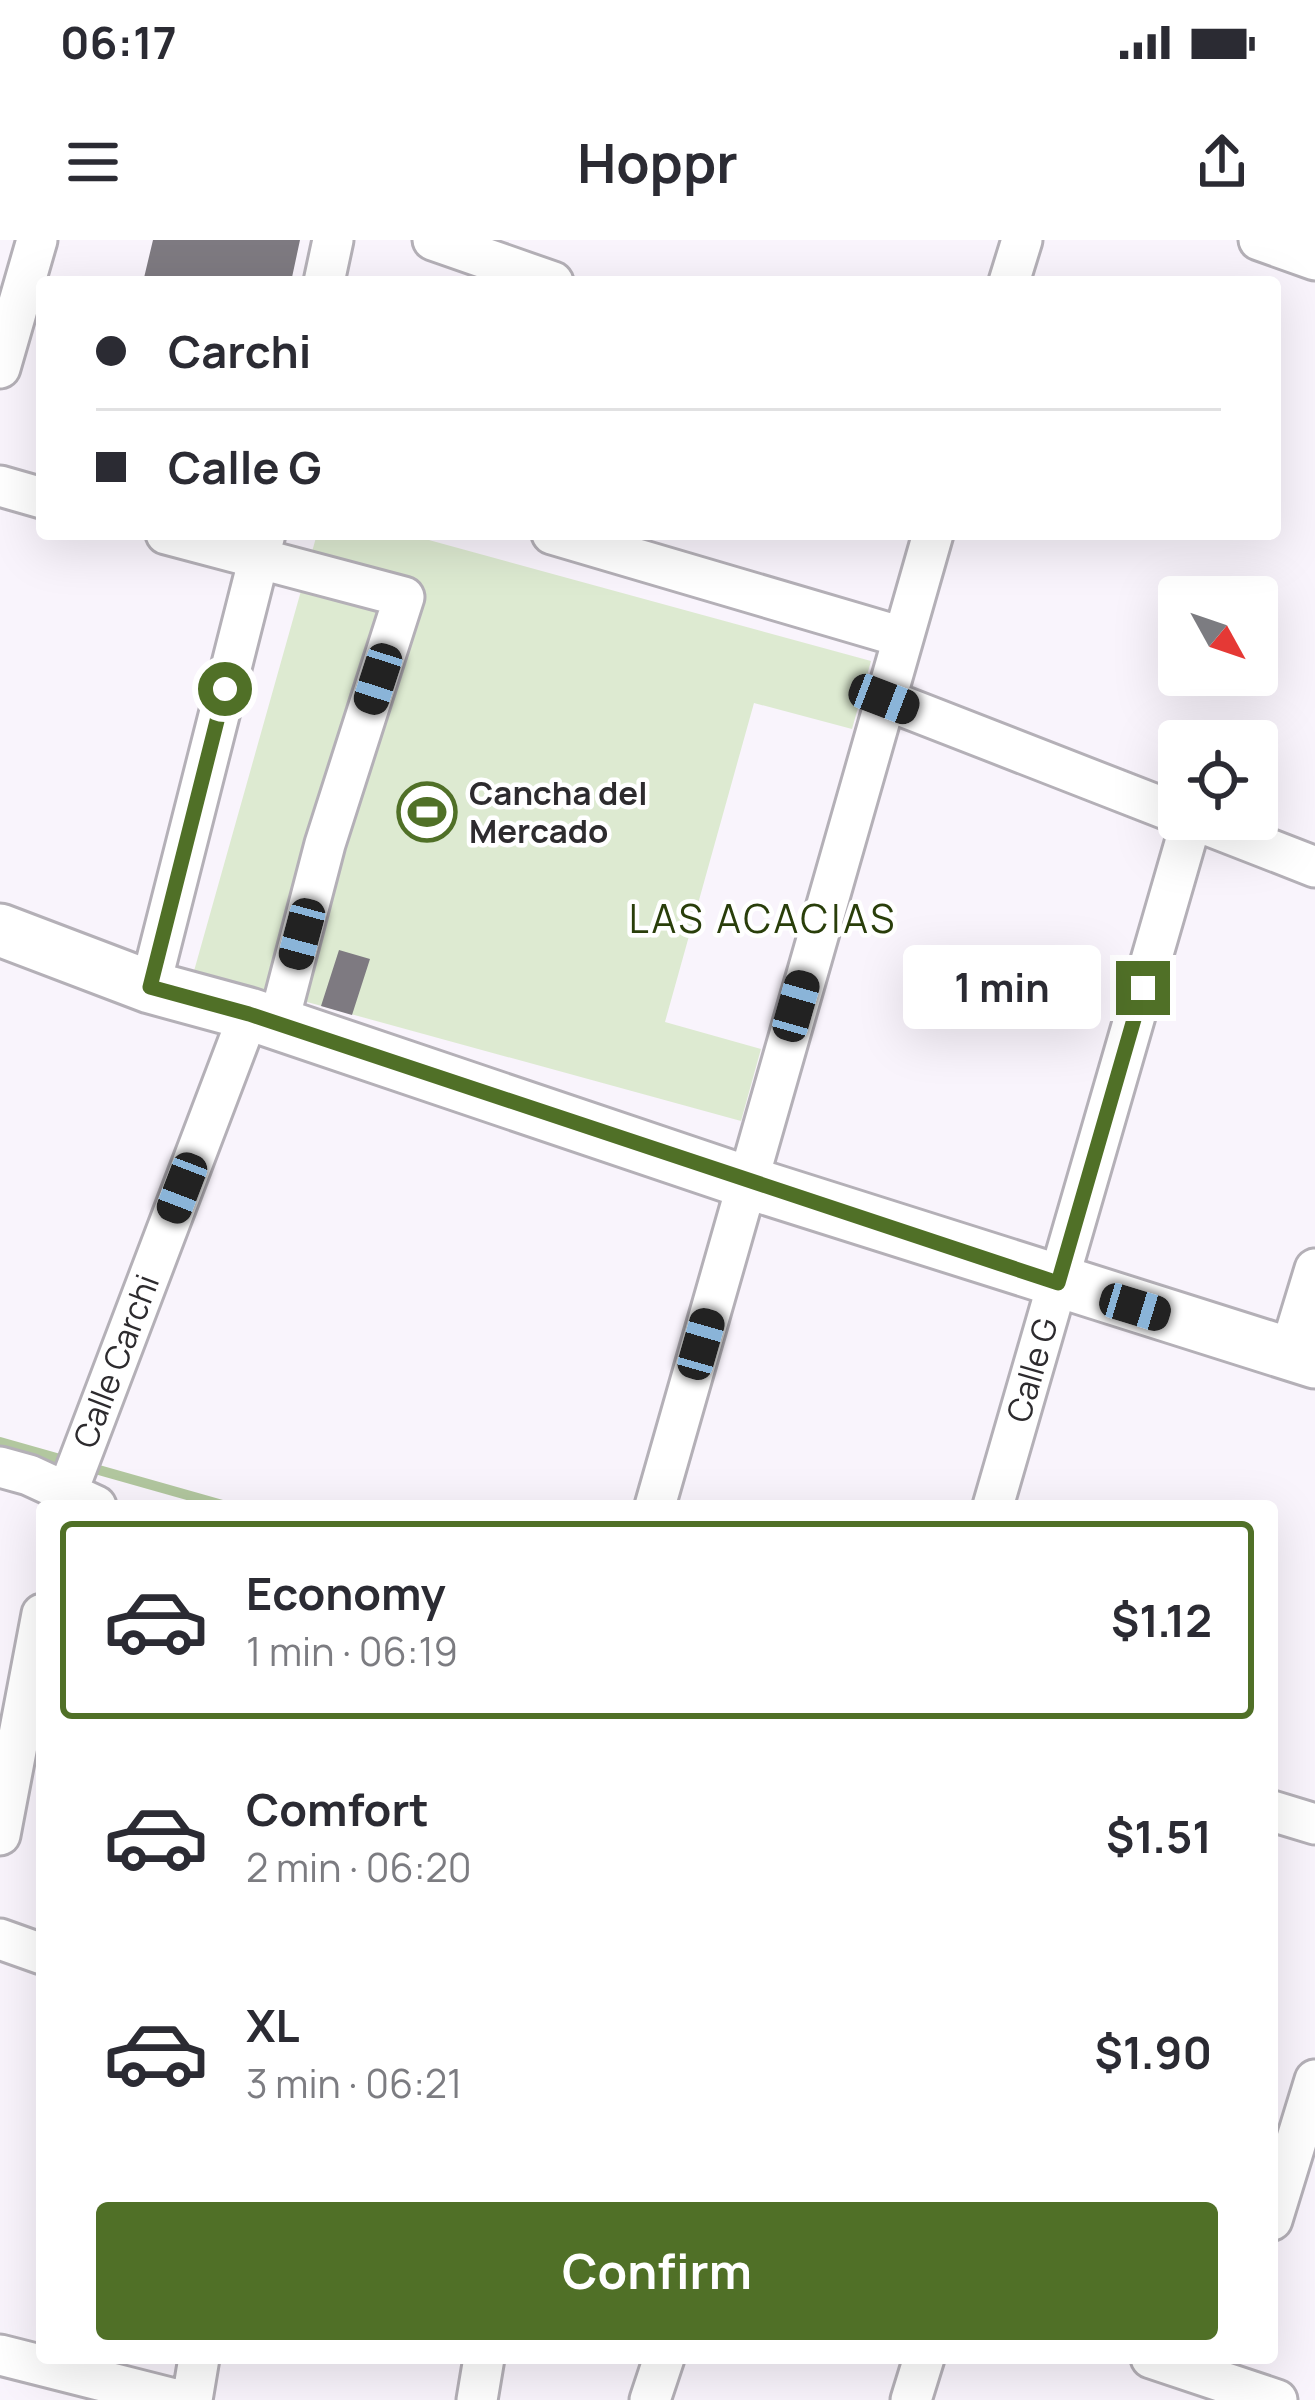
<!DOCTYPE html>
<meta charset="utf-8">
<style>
:root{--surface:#fff;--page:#f7f7f7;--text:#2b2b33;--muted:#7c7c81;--line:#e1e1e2;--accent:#507027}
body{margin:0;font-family:Manrope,sans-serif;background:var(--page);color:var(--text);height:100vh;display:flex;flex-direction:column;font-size:45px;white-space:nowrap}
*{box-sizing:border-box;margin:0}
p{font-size:39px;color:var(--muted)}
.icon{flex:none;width:66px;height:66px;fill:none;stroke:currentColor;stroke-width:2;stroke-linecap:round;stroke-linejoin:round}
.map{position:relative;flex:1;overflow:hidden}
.details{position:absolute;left:36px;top:1260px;width:1242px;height:864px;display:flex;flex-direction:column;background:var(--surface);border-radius:12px;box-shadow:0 12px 48px #0002}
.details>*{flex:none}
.banner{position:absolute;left:36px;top:36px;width:1245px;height:264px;border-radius:12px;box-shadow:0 12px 48px #0002;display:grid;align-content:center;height:264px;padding:0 60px;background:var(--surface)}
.needle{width:78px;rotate:130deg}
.fabs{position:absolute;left:1158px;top:336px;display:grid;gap:24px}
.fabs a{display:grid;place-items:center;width:120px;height:120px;border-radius:12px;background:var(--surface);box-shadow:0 12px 48px #0002;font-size:60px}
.end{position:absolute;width:54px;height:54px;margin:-27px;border:15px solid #507027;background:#fff;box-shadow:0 0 0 6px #fff}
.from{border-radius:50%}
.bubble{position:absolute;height:84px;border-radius:12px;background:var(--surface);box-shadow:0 12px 48px #0002;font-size:39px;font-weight:700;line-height:84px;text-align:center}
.car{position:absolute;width:36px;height:72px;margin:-36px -18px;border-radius:15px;box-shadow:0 0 9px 3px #0007;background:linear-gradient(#222 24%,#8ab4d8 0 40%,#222 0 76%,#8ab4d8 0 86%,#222 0)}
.banner b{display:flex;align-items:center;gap:42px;height:114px;font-size:45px}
.banner b+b{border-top:3px solid var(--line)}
.banner i{width:30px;height:30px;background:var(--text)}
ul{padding:21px 0 0;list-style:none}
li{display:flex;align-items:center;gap:36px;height:198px;margin:0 24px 18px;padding:0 36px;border:6px solid transparent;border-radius:12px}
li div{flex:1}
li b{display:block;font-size:45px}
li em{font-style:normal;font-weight:700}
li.current{border-color:var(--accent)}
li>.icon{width:108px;height:108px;stroke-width:1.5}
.primary-button{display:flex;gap:24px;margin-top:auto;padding:24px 60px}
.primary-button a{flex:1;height:138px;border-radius:12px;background:var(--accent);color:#fff;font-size:48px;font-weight:700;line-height:138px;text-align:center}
.status{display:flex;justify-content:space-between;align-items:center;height:84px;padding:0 60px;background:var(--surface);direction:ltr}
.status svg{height:33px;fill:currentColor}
header{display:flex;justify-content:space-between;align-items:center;height:156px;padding:0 60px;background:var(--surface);font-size:54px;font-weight:700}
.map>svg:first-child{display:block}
</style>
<div class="status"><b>06:17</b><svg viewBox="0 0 49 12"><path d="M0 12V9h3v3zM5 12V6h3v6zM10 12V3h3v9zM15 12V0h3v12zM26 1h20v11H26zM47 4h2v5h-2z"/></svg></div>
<header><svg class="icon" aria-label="menu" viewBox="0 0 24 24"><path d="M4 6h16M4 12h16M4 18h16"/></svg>Hoppr<svg class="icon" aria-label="share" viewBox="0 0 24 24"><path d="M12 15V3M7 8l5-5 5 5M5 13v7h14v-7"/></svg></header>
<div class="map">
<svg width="1315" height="2160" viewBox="0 0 1315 2160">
<rect width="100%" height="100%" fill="#f9f4fc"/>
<!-- green -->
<path fill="#ddead1" d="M 317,294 L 407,294 L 871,421 L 852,489 L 754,463 L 665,782 L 761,809 L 741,881 L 194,731 Z"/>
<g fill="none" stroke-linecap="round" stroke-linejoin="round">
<!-- stream -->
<path stroke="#b2c79f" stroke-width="10" d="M 0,1202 L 226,1266"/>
</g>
<!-- building -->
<path fill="#7e7a81" d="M 153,0 L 300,0 L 291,42 L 143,42 Z
M 339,710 L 370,719 L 352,775 L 321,766 Z"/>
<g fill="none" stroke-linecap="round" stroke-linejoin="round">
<!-- minor casing -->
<g stroke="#b4b0b7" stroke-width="45">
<path id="minor" d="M 433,0 L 553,42
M 1259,0 L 1315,20
M 324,42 L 333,0
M 1009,42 L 1022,0
M 0,128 L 37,0
M 0,246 L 42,258
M 166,294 L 404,357 L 325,604 L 278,784
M 552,294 L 902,397
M 884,459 L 1179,574
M 1192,579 L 1315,627
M 150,747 L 265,294
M 1289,1114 L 1315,1029
M 0,1227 L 29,1235 L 96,1266
M 62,1266 L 249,774
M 655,1266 L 933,294
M 993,1266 L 1192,579
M 1272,1571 L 1315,1584
M 0,1595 L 42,1374
M 0,1699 L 42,1714
M 1272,1980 L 1315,1840
M 0,2115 L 178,2160
M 1151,2118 L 1277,2160
M 192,2160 L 199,2118
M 477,2160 L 484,2118
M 650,2160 L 664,2118
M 911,2160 L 924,2118"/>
</g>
<!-- major casing -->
<g stroke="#b4b0b7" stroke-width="57">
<path id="major" d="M 0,690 L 150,747 L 249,774 L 746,942 L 1315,1122"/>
</g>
<!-- minor -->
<use href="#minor" stroke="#fff" stroke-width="39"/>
<!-- major -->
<use href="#major" stroke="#fff" stroke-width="51"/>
</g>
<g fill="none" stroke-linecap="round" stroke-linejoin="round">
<!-- route -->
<path stroke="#507027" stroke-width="15" d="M 225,449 L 150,747 L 249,774 L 1058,1043 L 1143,748"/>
</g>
<!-- icons -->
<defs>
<g id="stadium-ring" transform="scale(3)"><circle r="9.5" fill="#fff" stroke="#507027" stroke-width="1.5"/><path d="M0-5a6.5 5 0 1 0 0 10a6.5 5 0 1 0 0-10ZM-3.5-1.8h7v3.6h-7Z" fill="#507027"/></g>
</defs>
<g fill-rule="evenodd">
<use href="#stadium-ring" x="427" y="572"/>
</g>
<g text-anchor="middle" stroke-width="9" stroke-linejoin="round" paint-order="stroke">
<!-- poi labels -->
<g font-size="33" font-weight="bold" fill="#2d2b2e" stroke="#fff" text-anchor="start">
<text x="469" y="565">Cancha del<tspan x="469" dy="38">Mercado</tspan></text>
</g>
<!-- street labels -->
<g font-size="33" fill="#2d2b2e" stroke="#fff">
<text transform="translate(116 1121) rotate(-69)" y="12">Calle Carchi</text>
<text transform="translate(1032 1130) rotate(-74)" y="12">Calle G</text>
</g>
<!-- quarter labels -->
<g font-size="39" letter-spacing="3" fill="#293e0a" stroke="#fff">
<text x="763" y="693">LAS ACACIAS</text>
</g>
</g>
</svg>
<div class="fabs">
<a><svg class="needle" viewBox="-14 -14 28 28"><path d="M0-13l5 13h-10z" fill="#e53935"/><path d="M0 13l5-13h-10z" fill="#7c7c81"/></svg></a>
<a><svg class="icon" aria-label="locate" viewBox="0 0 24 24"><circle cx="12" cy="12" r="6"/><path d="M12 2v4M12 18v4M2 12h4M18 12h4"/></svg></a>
</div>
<i class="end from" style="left:225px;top:449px"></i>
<i class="end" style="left:1143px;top:748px"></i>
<div class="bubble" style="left:903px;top:705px;width:198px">1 min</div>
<i class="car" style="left:378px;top:439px;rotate:198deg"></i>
<i class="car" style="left:884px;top:459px;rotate:111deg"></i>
<i class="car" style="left:302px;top:694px;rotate:195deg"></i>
<i class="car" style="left:796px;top:766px;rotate:16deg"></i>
<i class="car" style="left:182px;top:948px;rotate:201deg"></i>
<i class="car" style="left:1135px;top:1067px;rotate:107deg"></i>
<i class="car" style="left:701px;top:1104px;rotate:16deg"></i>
<div class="banner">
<b><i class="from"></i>Carchi</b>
<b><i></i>Calle G</b>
</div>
<section class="details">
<ul>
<li class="current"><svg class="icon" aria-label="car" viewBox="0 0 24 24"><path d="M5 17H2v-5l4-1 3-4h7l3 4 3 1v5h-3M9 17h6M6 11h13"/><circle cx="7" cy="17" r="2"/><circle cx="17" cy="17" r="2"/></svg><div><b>Economy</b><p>1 min · 06:19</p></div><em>$1.12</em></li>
<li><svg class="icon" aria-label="car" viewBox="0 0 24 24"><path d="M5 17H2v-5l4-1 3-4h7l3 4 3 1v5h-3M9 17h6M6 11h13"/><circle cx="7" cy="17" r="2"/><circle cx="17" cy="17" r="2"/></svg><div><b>Comfort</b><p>2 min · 06:20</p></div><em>$1.51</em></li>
<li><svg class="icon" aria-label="car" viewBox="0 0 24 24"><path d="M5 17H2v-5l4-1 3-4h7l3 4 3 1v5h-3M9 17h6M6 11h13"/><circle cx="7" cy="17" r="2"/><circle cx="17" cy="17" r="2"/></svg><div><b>XL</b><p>3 min · 06:21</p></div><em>$1.90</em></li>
</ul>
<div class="primary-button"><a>Confirm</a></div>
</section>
</div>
